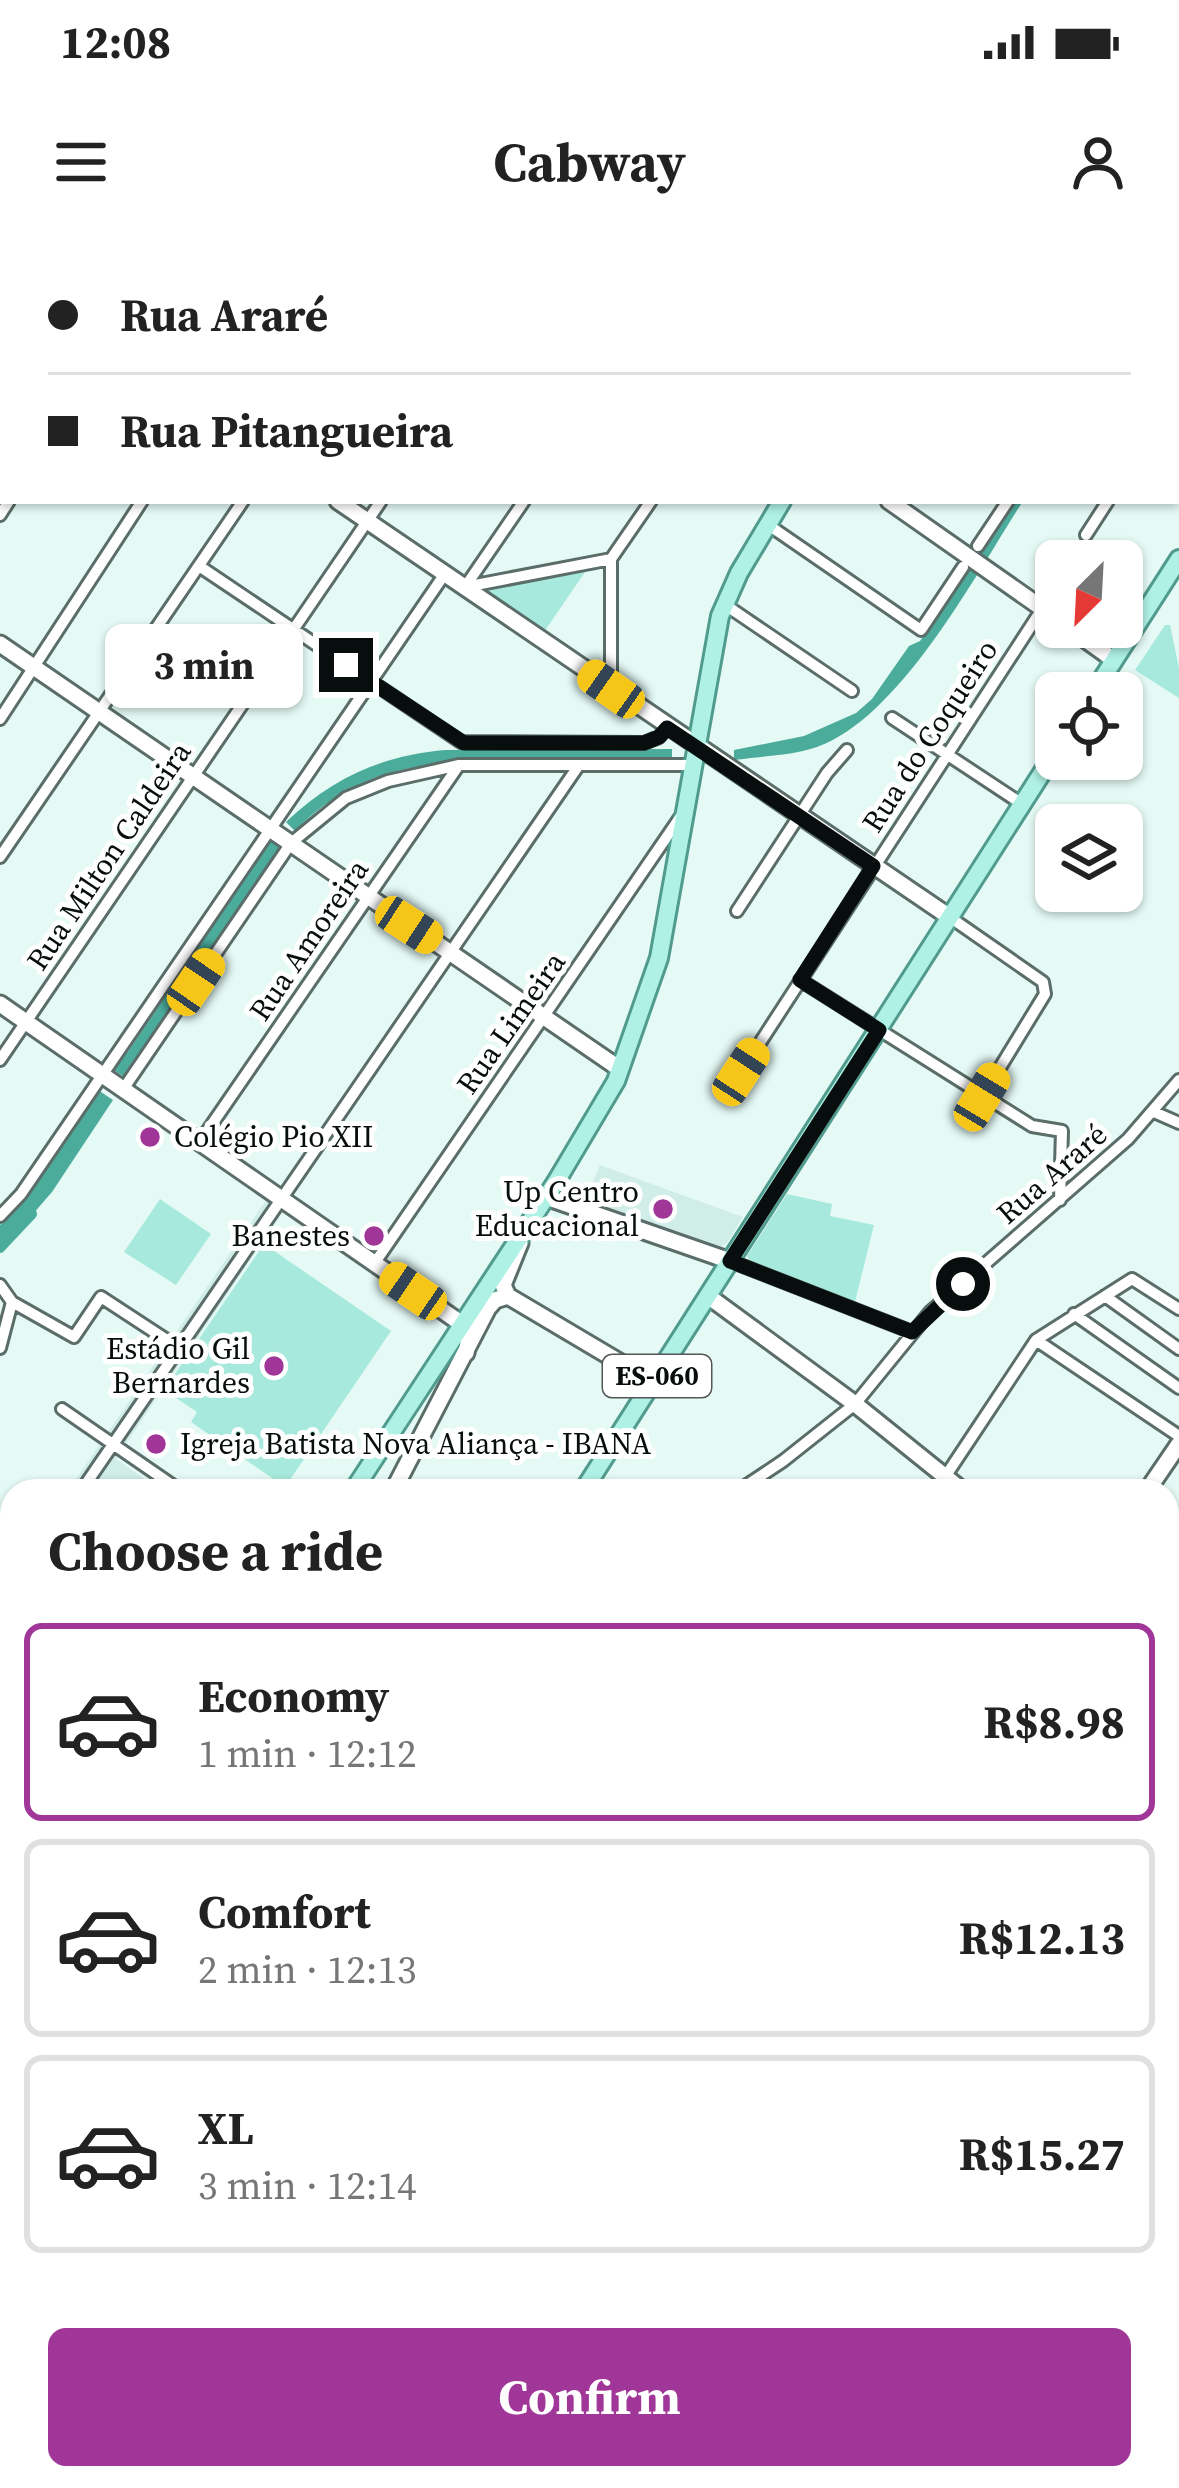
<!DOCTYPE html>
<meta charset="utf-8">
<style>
:root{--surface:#fff;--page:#f2f2f2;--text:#222;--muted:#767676;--line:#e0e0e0;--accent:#9f3698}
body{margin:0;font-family:"Source Serif 4",serif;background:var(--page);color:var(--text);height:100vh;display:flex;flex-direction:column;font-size:45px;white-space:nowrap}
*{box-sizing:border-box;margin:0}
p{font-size:39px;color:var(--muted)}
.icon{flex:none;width:66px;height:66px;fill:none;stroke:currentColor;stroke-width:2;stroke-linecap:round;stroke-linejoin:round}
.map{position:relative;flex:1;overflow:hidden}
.side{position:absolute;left:0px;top:1239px;width:1179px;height:1011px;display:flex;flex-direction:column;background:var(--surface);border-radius:36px 36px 0 0;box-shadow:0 3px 9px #0004}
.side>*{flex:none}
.top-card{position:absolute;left:0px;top:0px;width:1179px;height:264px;box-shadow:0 3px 9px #0004;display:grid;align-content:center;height:264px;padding:0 48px;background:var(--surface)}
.needle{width:78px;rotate:204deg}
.controls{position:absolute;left:1035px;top:300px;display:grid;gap:24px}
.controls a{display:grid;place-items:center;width:108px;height:108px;border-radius:18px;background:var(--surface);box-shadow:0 3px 9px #0004;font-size:60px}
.end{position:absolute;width:54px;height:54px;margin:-27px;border:15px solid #080e0d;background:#fff;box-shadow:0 0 0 6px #fff}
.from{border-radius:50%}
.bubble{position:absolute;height:84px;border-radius:18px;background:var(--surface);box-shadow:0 3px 9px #0004;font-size:39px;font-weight:700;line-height:84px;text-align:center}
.car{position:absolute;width:36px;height:72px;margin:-36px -18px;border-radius:15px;box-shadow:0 0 9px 3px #0007;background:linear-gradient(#f5c518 24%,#345 0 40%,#f5c518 0 76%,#345 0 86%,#f5c518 0)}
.top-card b{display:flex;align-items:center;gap:42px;height:114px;font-size:45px}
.top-card b+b{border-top:3px solid var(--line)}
.top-card i{width:30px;height:30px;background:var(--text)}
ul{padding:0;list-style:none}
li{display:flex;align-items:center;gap:36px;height:198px;margin:0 24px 18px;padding:0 24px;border:6px solid var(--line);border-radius:18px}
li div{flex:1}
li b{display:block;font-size:45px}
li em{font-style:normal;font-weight:700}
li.selected{border-color:var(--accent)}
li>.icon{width:108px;height:108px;stroke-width:1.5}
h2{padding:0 48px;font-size:54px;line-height:144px}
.button{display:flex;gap:24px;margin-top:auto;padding:24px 48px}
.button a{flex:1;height:138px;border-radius:18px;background:var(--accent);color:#fff;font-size:48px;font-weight:700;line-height:138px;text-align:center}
.status{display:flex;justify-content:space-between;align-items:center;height:84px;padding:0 60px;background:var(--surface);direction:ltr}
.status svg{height:33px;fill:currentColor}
header{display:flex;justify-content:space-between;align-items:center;height:156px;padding:0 48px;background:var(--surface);font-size:54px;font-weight:700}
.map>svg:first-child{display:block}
</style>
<div class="status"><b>12:08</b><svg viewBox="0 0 49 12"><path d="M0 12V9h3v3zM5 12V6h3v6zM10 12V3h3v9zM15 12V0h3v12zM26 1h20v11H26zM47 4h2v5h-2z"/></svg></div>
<header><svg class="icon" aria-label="menu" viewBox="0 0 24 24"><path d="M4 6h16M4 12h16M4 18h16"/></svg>Cabway<svg class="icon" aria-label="person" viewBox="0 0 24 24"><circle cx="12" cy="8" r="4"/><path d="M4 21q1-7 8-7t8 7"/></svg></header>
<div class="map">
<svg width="1179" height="2248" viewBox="0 0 1179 2248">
<rect width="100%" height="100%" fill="#e5faf5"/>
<!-- built -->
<path fill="#d0ede8" d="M 600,925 L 649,943 L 743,977 L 727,1003 L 718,1008 L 584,961 Z
M 267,959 L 283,971 L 116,1219 L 162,1251 L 68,1251 Z"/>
<!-- green -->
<path fill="#a7e9dc" d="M 585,332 L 544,392 L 482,350 Z
M 1165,385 L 1170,385 L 1179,428 L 1179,458 L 1135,430 Z
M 787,954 L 832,964 L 830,976 L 874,985 L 854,1066 L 752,1025 L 747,1016 Z
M 160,959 L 211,994 L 176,1045 L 124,1012 Z
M 264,1004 L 391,1091 L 285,1247 L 191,1182 L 197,1172 L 164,1150 Z"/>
<!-- water -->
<path fill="#4bac9c" d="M 1014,261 L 1023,261 C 976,334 900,478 817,507 C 791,516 761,516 734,520 L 734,510 L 804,496 L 856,473 L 872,459 L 909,406 L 920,401 Z
M 672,509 L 672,519 L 657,521 C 614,521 570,521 527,521 C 436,521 363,521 295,591 L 286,582 C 332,538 383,515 446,510 Z
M 271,600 L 282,608 L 128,835 L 123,836 L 112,829 L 121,815 L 127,813 Z
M 98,850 L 113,860 L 52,952 L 26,982 L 9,993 L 0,1009 L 0,985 L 24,961 Z"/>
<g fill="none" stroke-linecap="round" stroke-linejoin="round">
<!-- canal -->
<path stroke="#4bac9c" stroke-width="10" d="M 0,1008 L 32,974"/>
<!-- street casing -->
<g stroke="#5b6d69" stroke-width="16">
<path id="street" d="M 833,0 L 837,3
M 1117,0 L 1119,3
M 48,3 L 49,0
M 176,3 L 178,0
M 419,3 L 421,0
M 558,3 L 560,0
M 701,3 L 703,0
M 0,78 L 3,73
M 0,275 L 9,261
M 767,284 L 921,390 L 963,327
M 1086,295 L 1108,261
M 978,306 L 1008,261
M 199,326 L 461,502 L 644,503 L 659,497 L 667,488
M 465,347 L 611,319
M 465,347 L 524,261
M 724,364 L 852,451
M 611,449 L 611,319 L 651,261
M 892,478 L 1022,564
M 0,479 L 142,261
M 0,617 L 243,261
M 737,671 L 827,533 L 847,510
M 951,678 L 1043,742 L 1045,754 L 982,857
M 800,740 L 1032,886 L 1062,891 L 1060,960
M 0,820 L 381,261
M 741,832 L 1042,369
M 124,848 L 291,603 L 346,558 L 388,541 L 459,525 L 694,525
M 1154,872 L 1179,883
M 199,903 L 459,525
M 0,976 L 21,954 L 444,335
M 730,1021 L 912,1092
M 374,1024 L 681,576
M 0,1045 L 12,1062 L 74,1097 L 101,1057 L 179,1108
M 1105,1056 L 1179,1109
M 1074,1074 L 1179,1148
M 1036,1100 L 1179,1196
M 0,1108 L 12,1062
M 62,1169 L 181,1251
M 945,1237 L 1036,1100 L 1132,1039 L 1179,1069
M 81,1251 L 579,525
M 738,1251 L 783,1221 L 855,1164 L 930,1072 L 1128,899 L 1179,840
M 0,1370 L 12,1352
M 0,1410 L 12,1419
M 0,1584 L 12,1558
M 0,1630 L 0,1635
M 1167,1654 L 1179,1662
M 1167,1889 L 1179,1888
M 0,1963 L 12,1970
M 1167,1980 L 1179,1978
M 287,2238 L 302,2248
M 655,2238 L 662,2248
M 1093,2238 L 1096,2248
M 336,2248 L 343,2238"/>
</g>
<!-- secondary casing -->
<g stroke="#5b6d69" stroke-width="21">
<path id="secondary" d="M 508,0 L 513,3
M 986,3 L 992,0
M 0,25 L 3,28
M 1176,220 L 1179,221
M 338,261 L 951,678
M 889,261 L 1056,378
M 1068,387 L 1114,420
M 0,404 L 620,829
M 0,764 L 462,1084 L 469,1098 L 466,1113
M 546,957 L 730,1021
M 508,1056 L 653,1142
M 508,1056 L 503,1045 L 520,1003
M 708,1056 L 855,1164 L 963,1251
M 393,1251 L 488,1068 L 495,1060 L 508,1056
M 1147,1251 L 1179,1204
M 1167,1433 L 1179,1441
M 1167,1562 L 1179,1543
M 1167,1809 L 1179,1801
M 1167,2077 L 1179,2075
M 0,2152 L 12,2133
M 1167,2176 L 1179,2174
M 165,2248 L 172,2238
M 428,2248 L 451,2238"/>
</g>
<!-- primary casing -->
<g stroke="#519b8e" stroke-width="22">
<path id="primary" d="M 957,3 L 960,0
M 1093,453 L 1179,319
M 353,1251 L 556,942 L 616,841 L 659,718 L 720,376 L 739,333 L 782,261
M 583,1251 L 1056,511
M 0,1686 L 12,1684
M 0,1736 L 12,1741
M 0,1758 L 8,1773 L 9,1795
M 818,2238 L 825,2248
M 852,2238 L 860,2248"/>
</g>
<!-- street -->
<use href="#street" stroke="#fff" stroke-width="10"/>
<!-- secondary -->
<use href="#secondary" stroke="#fff" stroke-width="15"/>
<!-- primary -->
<use href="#primary" stroke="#aff1e5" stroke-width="16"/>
</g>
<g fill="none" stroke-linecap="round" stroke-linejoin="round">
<!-- route -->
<path stroke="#080e0d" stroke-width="15" d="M 346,425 L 464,503 L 644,503 L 659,497 L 667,488 L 873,626 L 800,740 L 879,790 L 730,1021 L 912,1092 L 963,1044"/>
</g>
<!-- markers -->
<g fill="#9f3698" stroke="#fff" stroke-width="4.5">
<circle cx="150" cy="897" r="12"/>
<circle cx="663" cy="969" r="12"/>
<circle cx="374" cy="996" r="12"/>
<circle cx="274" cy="1126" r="12"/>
<circle cx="156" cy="1204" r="12"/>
</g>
<g text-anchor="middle" stroke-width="10" stroke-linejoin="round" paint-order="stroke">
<!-- shield labels -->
<rect fill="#fff" stroke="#525656" stroke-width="3" x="603" y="1115" width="108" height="42" rx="9"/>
<g font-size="27" font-weight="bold" fill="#080e0d">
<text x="657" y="1145">ES-060</text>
</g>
<!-- street labels -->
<g font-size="30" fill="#080e0d" stroke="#fff">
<text transform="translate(930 496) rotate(-57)" y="10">Rua do Coqueiro</text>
<text transform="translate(109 616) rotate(-56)" y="10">Rua Milton Caldeira</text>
<text transform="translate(309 700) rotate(-56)" y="10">Rua Amoreira</text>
<text transform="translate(511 783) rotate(-55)" y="10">Rua Limeira</text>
<text transform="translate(1052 934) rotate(-41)" y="10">Rua Araré</text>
</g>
<!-- poi labels -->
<g font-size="30" fill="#080e0d" stroke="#fff" text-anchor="end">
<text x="174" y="907" text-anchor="start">Colégio Pio XII</text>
<text x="639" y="962">Up Centro<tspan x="639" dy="34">Educacional</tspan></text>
<text x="350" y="1006">Banestes</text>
<text x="250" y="1119">Estádio Gil<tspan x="250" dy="34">Bernardes</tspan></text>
<text x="180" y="1214" text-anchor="start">Igreja Batista Nova Aliança - IBANA</text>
</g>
</g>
</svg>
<div class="controls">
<a><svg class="needle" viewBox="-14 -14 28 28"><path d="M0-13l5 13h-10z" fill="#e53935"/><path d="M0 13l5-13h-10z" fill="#767676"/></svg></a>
<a><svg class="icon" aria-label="locate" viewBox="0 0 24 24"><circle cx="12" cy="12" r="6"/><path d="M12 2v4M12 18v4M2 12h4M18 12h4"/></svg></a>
<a><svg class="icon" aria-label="layers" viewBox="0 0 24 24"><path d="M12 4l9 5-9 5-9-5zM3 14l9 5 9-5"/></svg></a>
</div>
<i class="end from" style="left:963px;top:1044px"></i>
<i class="end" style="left:346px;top:425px"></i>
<div class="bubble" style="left:105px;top:384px;width:198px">3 min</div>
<i class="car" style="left:611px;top:449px;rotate:305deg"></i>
<i class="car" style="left:409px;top:685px;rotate:123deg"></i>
<i class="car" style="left:196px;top:742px;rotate:34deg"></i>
<i class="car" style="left:741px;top:832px;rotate:33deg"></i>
<i class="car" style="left:982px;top:857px;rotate:31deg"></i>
<i class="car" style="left:413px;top:1051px;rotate:304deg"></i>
<div class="top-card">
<b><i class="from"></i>Rua Araré</b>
<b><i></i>Rua Pitangueira</b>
</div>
<section class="side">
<h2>Choose a ride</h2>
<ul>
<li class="selected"><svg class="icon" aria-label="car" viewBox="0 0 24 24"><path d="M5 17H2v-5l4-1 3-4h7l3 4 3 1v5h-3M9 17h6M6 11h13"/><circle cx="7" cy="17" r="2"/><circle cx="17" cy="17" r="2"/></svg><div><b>Economy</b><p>1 min · 12:12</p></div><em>R$8.98</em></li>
<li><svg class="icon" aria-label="car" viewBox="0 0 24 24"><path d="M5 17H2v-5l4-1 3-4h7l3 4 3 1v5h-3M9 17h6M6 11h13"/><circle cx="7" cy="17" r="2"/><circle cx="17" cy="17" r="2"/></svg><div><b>Comfort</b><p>2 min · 12:13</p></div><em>R$12.13</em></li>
<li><svg class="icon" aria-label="car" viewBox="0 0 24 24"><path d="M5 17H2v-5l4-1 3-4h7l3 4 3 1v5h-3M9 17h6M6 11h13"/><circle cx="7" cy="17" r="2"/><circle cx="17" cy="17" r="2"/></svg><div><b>XL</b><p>3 min · 12:14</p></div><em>R$15.27</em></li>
</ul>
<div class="button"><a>Confirm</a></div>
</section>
</div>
